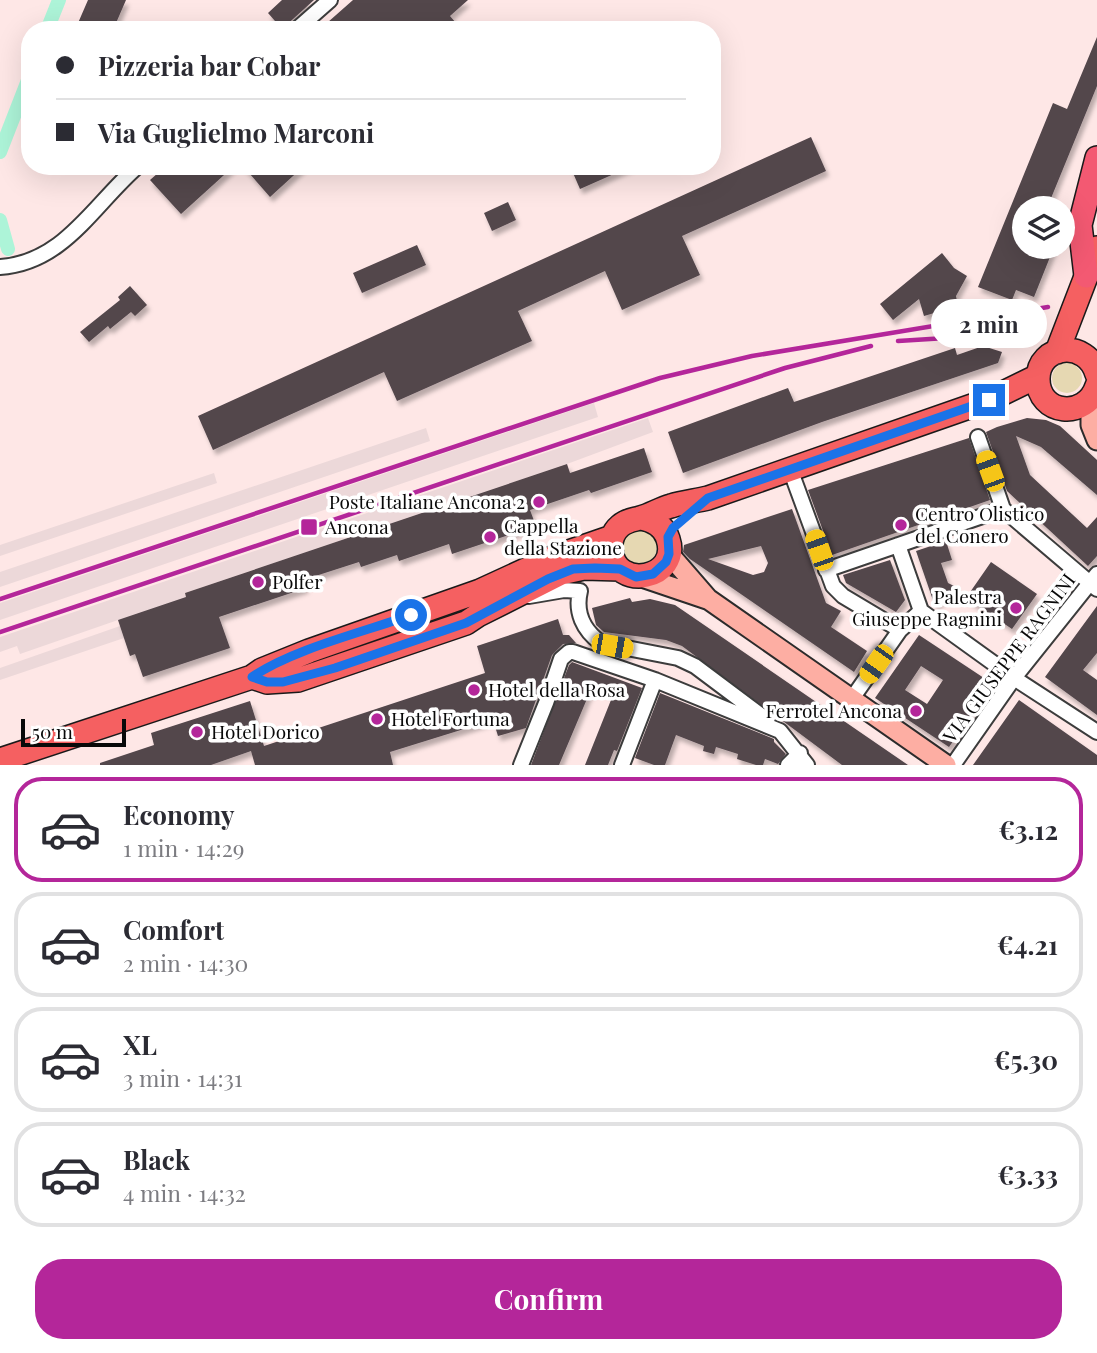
<!DOCTYPE html>
<meta charset="utf-8">
<style>
:root{--surface:#fff;--page:#f7f7f7;--text:#2b2b33;--muted:#7c7c81;--line:#e1e1e2;--accent:#b4269a}
body{margin:0;font-family:"Playfair Display",serif;background:var(--page);color:var(--text);height:100vh;display:flex;flex-direction:column;font-size:26px;white-space:nowrap}
*{box-sizing:border-box;margin:0}
p{font-size:23px;color:var(--muted)}
.icon{flex:none;width:38px;height:38px;fill:none;stroke:currentColor;stroke-width:2;stroke-linecap:round;stroke-linejoin:round}
.map{position:relative;height:765px;overflow:hidden}
.details{display:flex;flex-direction:column;background:var(--surface);flex:1}
.details>*{flex:none}
.banner{position:absolute;left:21px;top:21px;width:700px;height:154px;border-radius:28px;box-shadow:0 7px 28px #0002;display:grid;align-content:center;height:154px;padding:0 35px;background:var(--surface)}
.buttons{position:absolute;left:1012px;top:196px;display:grid;gap:14px}
.buttons a{display:grid;place-items:center;width:63px;height:63px;border-radius:50%;background:var(--surface);box-shadow:0 7px 28px #0002;font-size:35px}
.scale{position:absolute;left:21px;bottom:18px;width:105px;box-sizing:border-box;padding-left:7px;border:4px solid #090909;border-top:0;font-size:19px;line-height:24px;white-space:nowrap;color:#090909;-webkit-text-stroke:5px #fff;paint-order:stroke}
.end{position:absolute;width:32px;height:32px;margin:-16px;border:9px solid #1a73e8;background:#fff;box-shadow:0 0 0 4px #fff}
.from{border-radius:50%}
.bubble{position:absolute;height:49px;border-radius:24px;background:var(--surface);box-shadow:0 7px 28px #0002;font-size:23px;font-weight:700;line-height:49px;text-align:center}
.car{position:absolute;width:21px;height:42px;margin:-21px -10px;border-radius:9px;box-shadow:0 0 5px 2px #0007;background:linear-gradient(#f5c518 24%,#345 0 40%,#f5c518 0 76%,#345 0 86%,#f5c518 0)}
.banner b{display:flex;align-items:center;gap:24px;height:66px;font-size:26px}
.banner b+b{border-top:2px solid var(--line)}
.banner i{width:18px;height:18px;background:var(--text)}
ul{padding:12px 0 0;list-style:none}
li{display:flex;align-items:center;gap:21px;height:105px;margin:0 14px 10px;padding:0 21px;border:4px solid var(--line);border-radius:28px}
li div{flex:1}
li b{display:block;font-size:26px}
li em{font-style:normal;font-weight:700}
li.active{border-color:var(--accent)}
li>.icon{width:63px;height:63px;stroke-width:1.5}
.primary-button{display:flex;gap:14px;margin-top:auto;padding:14px 35px}
.primary-button a{flex:1;height:80px;border-radius:28px;background:var(--accent);color:#fff;font-size:28px;font-weight:700;line-height:80px;text-align:center}
.map>svg:first-child{display:block}
</style>
<div class="map">
<svg width="1097" height="765" viewBox="0 0 1097 765">
<defs>
<filter id="shadow"><feDropShadow dx="3" dy="5" stdDeviation="2" flood-color="#0004"/></filter>
</defs>
<rect width="100%" height="100%" fill="#fee7e6"/>
<!-- green -->
<path fill="#e6d8b2" d="M1052 378a15 15 0 1 1 30 0a15 15 0 1 1-30 0Z
M623 547a17 17 0 1 1 34 0a17 17 0 1 1-34 0Z"/>
<!-- plaza -->
<path fill="#ecd8d9" d="M 594,403 L 598,417 L 0,620 L 0,603 Z
M 648,418 L 653,432 L 567,464 L 185,593 L 198,633 L 130,656 L 124,638 L 0,680 L 0,668 L 120,626 L 118,620 L 20,654 L 17,646 L 0,652 L 0,637 Z
M 426,428 L 430,441 L 0,587 L 0,572 Z
M 214,473 L 217,483 L 0,556 L 0,545 Z"/>
<g fill="none" stroke-linecap="round" stroke-linejoin="round">
<!-- canal -->
<path stroke="#adf4d8" stroke-width="14" d="M 47,30 L 59,0
M 0,152 L 30,75
M 0,220 L 8,249"/>
</g>
<!-- building -->
<path fill="#52464b" fill-rule="evenodd" filter="url(#shadow)" d="M 88,0 L 126,0 L 113,30 L 75,30 Z
M 282,0 L 314,0 L 282,29 L 268,13 Z
M 353,0 L 468,0 L 450,16 L 462,30 L 319,30 Z
M 1097,37 L 1097,86 L 1047,208 L 1024,208 L 1024,247 L 1054,247 L 1034,297 L 1016,290 L 1012,300 L 978,287 L 1053,103 L 1067,109 Z
M 811,137 L 826,171 L 682,236 L 700,275 L 622,310 L 605,271 L 518,311 L 532,341 L 397,401 L 384,372 L 213,450 L 198,416 Z
M 166,166 L 234,166 L 181,214 L 150,180 Z
M 243,166 L 304,166 L 270,197 Z
M 570,166 L 632,166 L 580,189 Z
M 508,202 L 516,220 L 492,231 L 484,213 Z
M 417,245 L 426,265 L 362,293 L 353,273 Z
M 942,253 L 954,268 L 967,276 L 956,296 L 958,306 L 924,316 L 919,299 L 893,320 L 880,304 Z
M 130,286 L 147,305 L 135,316 L 131,312 L 110,329 L 108,326 L 89,342 L 80,332 L 120,300 L 118,297 Z
M 983,346 L 1002,352 L 998,363 L 822,422 L 683,473 L 668,432 L 788,388 L 794,402 L 955,348 L 957,355 Z
M 1027,418 L 1046,420 L 1060,426 L 1097,460 L 1097,495 L 1041,447 L 1016,436 L 1030,475 L 1087,528 L 1097,517 L 1097,556 L 1088,566 L 1007,491 L 986,432 L 997,427 Z
M 969,438 L 990,500 L 832,555 L 808,490 Z
M 644,448 L 652,472 L 591,493 L 589,490 L 530,510 L 536,526 L 452,554 L 449,544 L 399,561 L 397,555 L 361,567 L 359,562 L 303,580 L 306,588 L 219,617 L 230,648 L 143,677 L 135,654 L 130,656 L 118,620 L 186,597 L 185,593 L 567,464 L 570,473 Z
M 792,509 L 826,603 L 841,611 L 831,627 L 867,651 L 854,672 L 690,559 L 683,552 L 684,545 ZM 761,546 L 768,563 L 764,572 L 753,575 L 708,559 Z
M 946,541 L 952,560 L 941,563 L 948,583 L 956,587 L 935,606 L 916,551 Z
M 890,560 L 905,600 L 896,612 L 846,583 L 843,575 Z
M 991,562 L 1037,594 L 1012,629 L 966,598 Z
M 630,598 L 632,602 L 650,599 L 675,605 L 908,765 L 842,765 L 682,646 L 666,640 L 604,632 L 596,625 L 592,608 Z
M 1097,606 L 1097,653 L 1083,670 L 1097,680 L 1097,715 L 1045,677 Z
M 558,619 L 563,635 L 569,635 L 576,643 L 563,644 L 552,655 L 526,728 L 498,736 L 493,720 L 390,752 L 393,765 L 255,765 L 251,751 L 211,765 L 100,765 L 100,763 L 154,745 L 151,733 L 250,701 L 264,746 L 485,673 L 477,646 Z
M 919,635 L 993,684 L 949,747 L 875,698 ZM 921,666 L 943,680 L 927,704 L 905,690 Z
M 572,662 L 642,688 L 617,751 L 614,750 L 608,765 L 585,765 L 613,695 L 592,687 L 559,765 L 531,765 L 569,665 Z
M 660,693 L 774,739 L 774,742 L 786,754 L 778,764 L 765,759 L 763,765 L 756,765 L 737,759 L 738,754 L 716,747 L 714,754 L 703,751 L 704,746 L 676,735 L 665,765 L 654,765 L 635,758 Z
M 1019,700 L 1097,755 L 1097,765 L 973,765 Z"/>
<g fill="none" stroke-linecap="round" stroke-linejoin="round">
<!-- minor casing -->
<g stroke="#3c3c3c" stroke-width="18">
<path id="minor" d="M 296,30 L 330,0
M 0,267 C 64,263 94,204 138,166
M 978,437 L 1003,509
M 790,469 L 833,586 L 843,596 L 900,630 L 921,611 L 1014,678 L 1097,732
M 898,545 L 921,611
M 826,570 L 1003,509 L 1097,589
M 529,596 L 564,590 L 580,591 C 575,612 583,630 601,643 L 678,658 L 695,666 L 763,717
M 851,700 L 900,630
M 521,765 L 546,703 L 561,659 L 569,652 L 573,652 L 655,680 L 780,731 L 807,765
M 622,765 L 655,680
M 788,765 L 800,753
M 953,765 L 1014,678 L 1097,574"/>
</g>
<!-- secondary casing -->
<g stroke="#2b2b2b" stroke-width="23">
<path id="secondary" d="M 1091,398 L 1091,425 L 1097,440
M 669,554 L 708,599 L 946,765
M 642,577 L 707,599"/>
</g>
<!-- primary casing -->
<g stroke="#1a1a1a" stroke-width="26">
<path id="primary" d="M 1057,352 L 1097,248
M 1097,374 C 1087,339 1038,344 1038,379 C 1038,415 1086,420 1097,386
M 640,518 C 653,520 664,526 668,539 C 681,579 615,592 611,550 C 610,541 613,532 620,526 C 627,520 633,520 640,518 C 651,515 660,509 671,506 C 683,502 696,501 708,498 L 989,400 L 1038,376
M 252,677 L 267,682 L 298,680 L 466,623 L 478,615 L 561,573 L 584,568 L 620,569
M 0,760 L 252,677 L 262,670 L 309,651 L 480,591 L 554,557 L 612,537"/>
</g>
<!-- trunk casing -->
<g stroke="#1a1a1a" stroke-width="26">
<path id="trunk" d="M 1086,276 L 1080,225 L 1097,158"/>
</g>
<!-- minor -->
<use href="#minor" stroke="#fff" stroke-width="14"/>
<!-- secondary -->
<use href="#secondary" stroke="#fdaea3" stroke-width="19"/>
<!-- primary -->
<use href="#primary" stroke="#f56061" stroke-width="23"/>
<!-- trunk -->
<use href="#trunk" stroke="#f35972" stroke-width="23"/>
<!-- rail -->
<path stroke="#b4269a" stroke-width="4.5" d="M 898,341 L 978,336 L 1033,339
M 0,599 L 660,378 L 752,356 L 1048,307
M 0,632 L 785,368 L 871,346"/>
</g>
<g fill="none" stroke-linecap="round" stroke-linejoin="round">
<!-- route -->
<path stroke="#1a73e8" stroke-width="9" d="M 411,615 C 364,632 293,649 252,677 L 267,682 L 283,682 L 335,668 L 466,623 L 548,579 L 573,569 L 595,568 L 620,569 L 636,577 L 653,574 L 666,562 L 669,554 L 668,537 L 673,528 L 708,498 L 989,400"/>
</g>
<!-- markers -->
<g fill="#b4269a" stroke="#fff" stroke-width="2.5">
<circle cx="539" cy="502" r="7"/>
<circle cx="901" cy="525" r="7"/>
<rect x="300" y="518" width="18" height="18" rx="3.5"/>
<circle cx="490" cy="537" r="7"/>
<circle cx="258" cy="582" r="7"/>
<circle cx="1016" cy="608" r="7"/>
<circle cx="474" cy="690" r="7"/>
<circle cx="916" cy="711" r="7"/>
<circle cx="377" cy="719" r="7"/>
<circle cx="197" cy="732" r="7"/>
</g>
<g text-anchor="middle" stroke-width="7" stroke-linejoin="round" paint-order="stroke">
<!-- poi labels -->
<g font-size="19" fill="#090909" stroke="#fff" text-anchor="start">
<text x="525" y="509" text-anchor="end">Poste Italiane Ancona 2</text>
<text x="915" y="521">Centro Olistico<tspan x="915" dy="22">del Conero</tspan></text>
<text x="504" y="533">Cappella<tspan x="504" dy="22">della Stazione</tspan></text>
<text x="325" y="534">Ancona</text>
<text x="272" y="589">Polfer</text>
<text x="1002" y="604" text-anchor="end">Palestra<tspan x="1002" dy="22">Giuseppe Ragnini</tspan></text>
<text x="488" y="697">Hotel della Rosa</text>
<text x="902" y="718" text-anchor="end">Ferrotel Ancona</text>
<text x="391" y="726">Hotel Fortuna</text>
<text x="211" y="739">Hotel Dorico</text>
</g>
<!-- street labels -->
<g font-size="19" fill="#090909" stroke="#fff">
<text transform="translate(1009 658) rotate(-53)" y="7">VIA GIUSEPPE RAGNINI</text>
</g>
</g>
</svg>
<div class="buttons">
<a><svg class="icon" aria-label="layers" viewBox="0 0 24 24"><path d="M12 4l9 5-9 5-9-5zM3 14l9 5 9-5"/></svg></a>
</div>
<div class="scale">50 m</div>
<i class="end from" style="left:411px;top:615px"></i>
<i class="end" style="left:989px;top:400px"></i>
<div class="bubble" style="left:931px;top:299px;width:116px">2 min</div>
<i class="car" style="left:990px;top:471px;rotate:340deg"></i>
<i class="car" style="left:819px;top:550px;rotate:341deg"></i>
<i class="car" style="left:612px;top:646px;rotate:100deg"></i>
<i class="car" style="left:876px;top:664px;rotate:215deg"></i>
<div class="banner">
<b><i class="from"></i>Pizzeria bar Cobar</b>
<b><i></i>Via Guglielmo Marconi</b>
</div>
</div>
<section class="details">
<ul>
<li class="active"><svg class="icon" aria-label="car" viewBox="0 0 24 24"><path d="M5 17H2v-5l4-1 3-4h7l3 4 3 1v5h-3M9 17h6M6 11h13"/><circle cx="7" cy="17" r="2"/><circle cx="17" cy="17" r="2"/></svg><div><b>Economy</b><p>1 min · 14:29</p></div><em>€3.12</em></li>
<li><svg class="icon" aria-label="car" viewBox="0 0 24 24"><path d="M5 17H2v-5l4-1 3-4h7l3 4 3 1v5h-3M9 17h6M6 11h13"/><circle cx="7" cy="17" r="2"/><circle cx="17" cy="17" r="2"/></svg><div><b>Comfort</b><p>2 min · 14:30</p></div><em>€4.21</em></li>
<li><svg class="icon" aria-label="car" viewBox="0 0 24 24"><path d="M5 17H2v-5l4-1 3-4h7l3 4 3 1v5h-3M9 17h6M6 11h13"/><circle cx="7" cy="17" r="2"/><circle cx="17" cy="17" r="2"/></svg><div><b>XL</b><p>3 min · 14:31</p></div><em>€5.30</em></li>
<li><svg class="icon" aria-label="car" viewBox="0 0 24 24"><path d="M5 17H2v-5l4-1 3-4h7l3 4 3 1v5h-3M9 17h6M6 11h13"/><circle cx="7" cy="17" r="2"/><circle cx="17" cy="17" r="2"/></svg><div><b>Black</b><p>4 min · 14:32</p></div><em>€3.33</em></li>
</ul>
<div class="primary-button"><a>Confirm</a></div>
</section>
